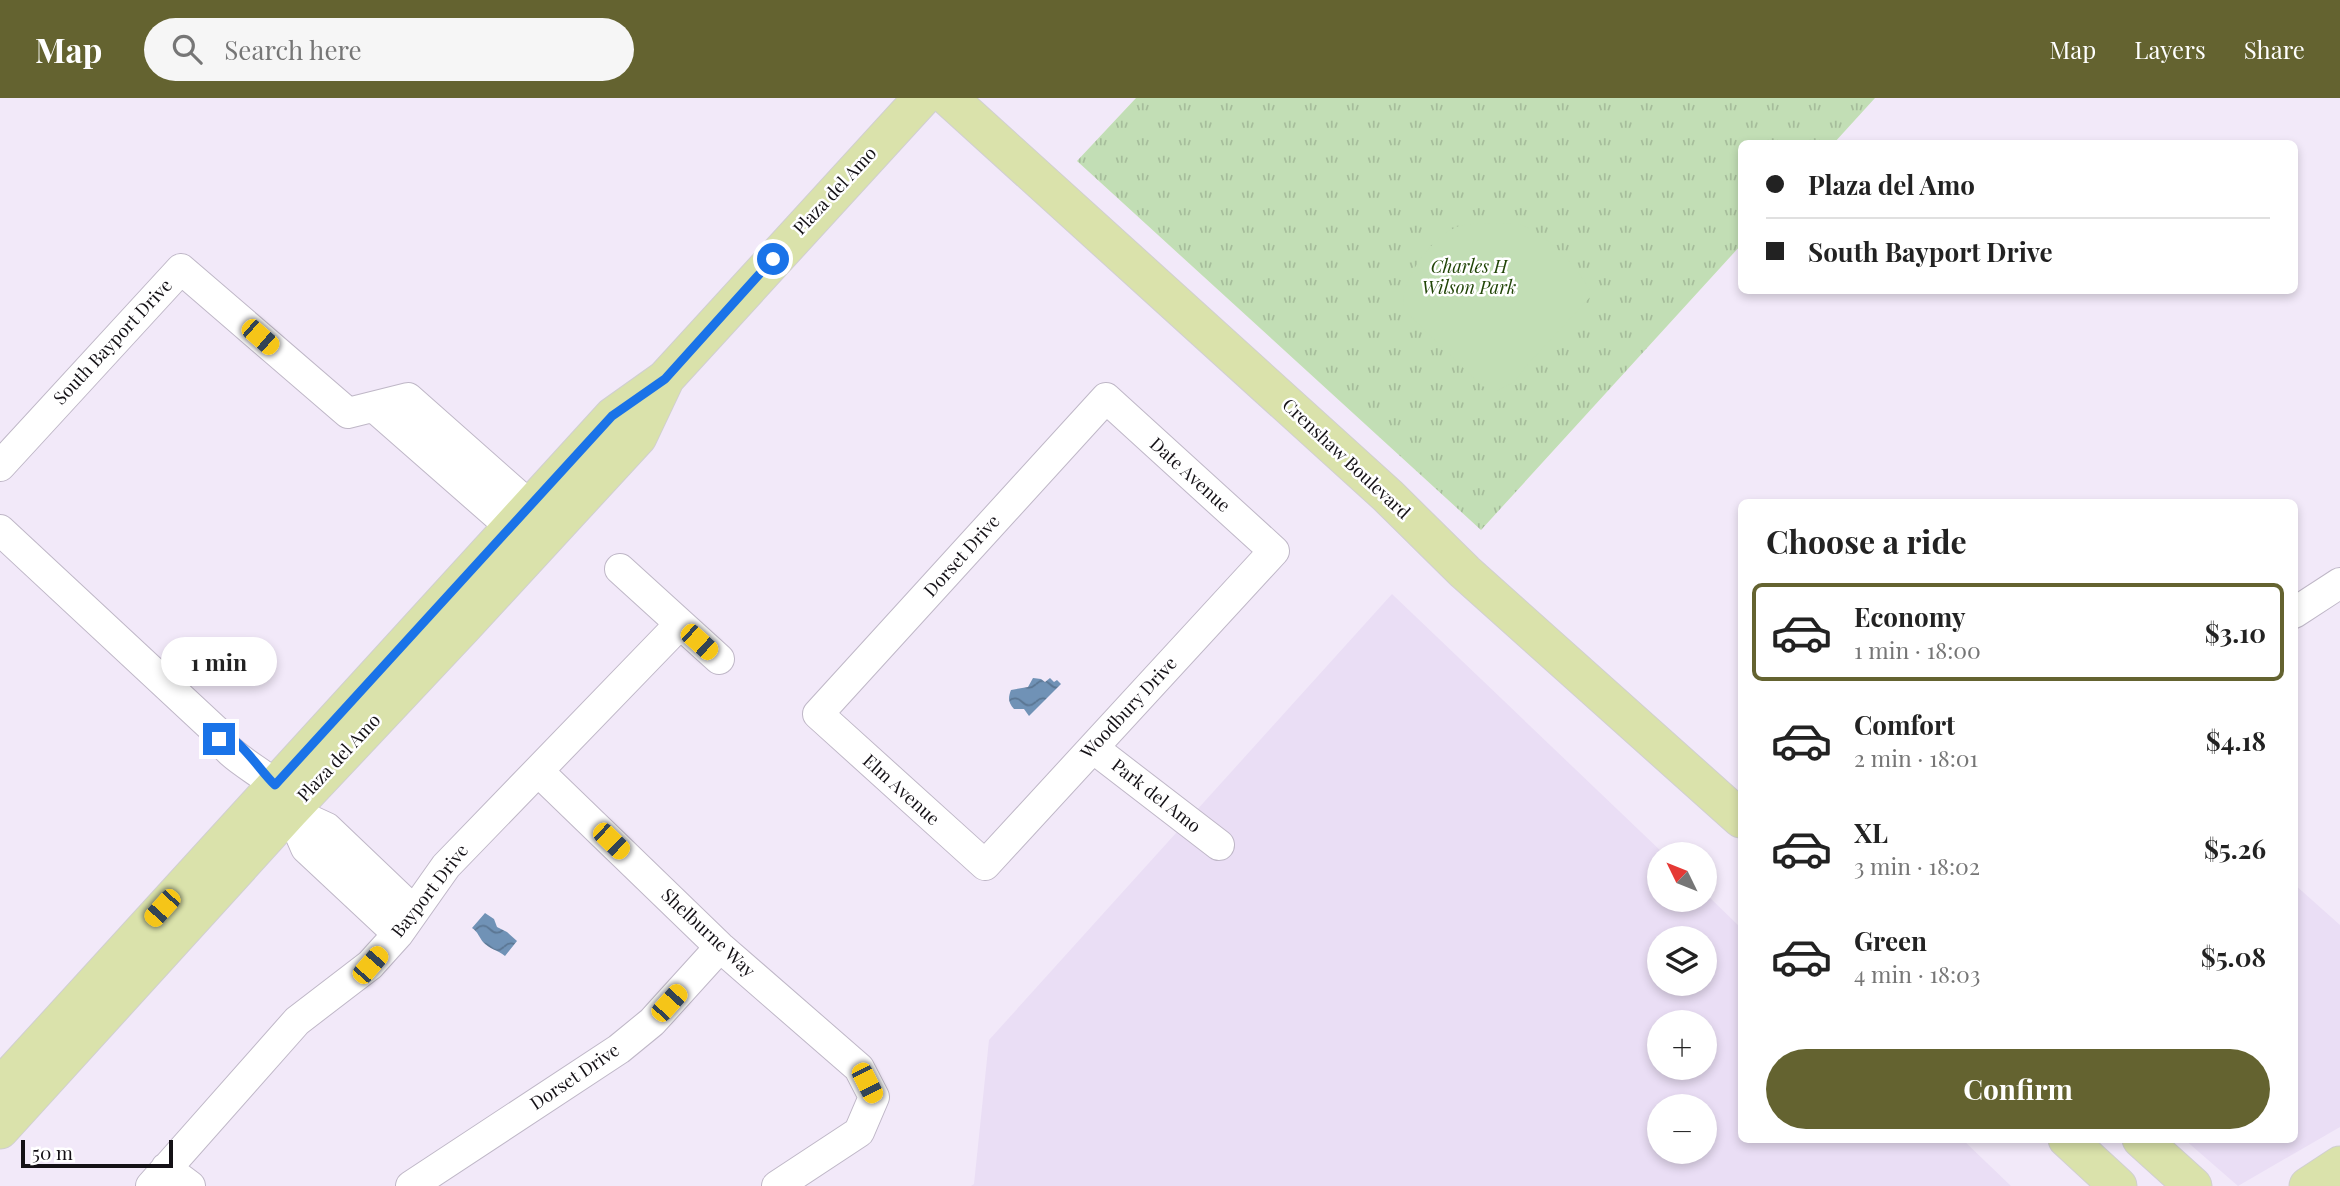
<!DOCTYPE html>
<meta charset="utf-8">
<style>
:root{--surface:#fff;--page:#f6f6f6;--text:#222;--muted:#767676;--line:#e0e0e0;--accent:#646330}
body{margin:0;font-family:"Playfair Display",serif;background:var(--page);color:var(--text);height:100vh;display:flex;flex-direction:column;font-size:26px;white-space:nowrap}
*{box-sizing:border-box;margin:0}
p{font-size:23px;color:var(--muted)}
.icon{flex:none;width:38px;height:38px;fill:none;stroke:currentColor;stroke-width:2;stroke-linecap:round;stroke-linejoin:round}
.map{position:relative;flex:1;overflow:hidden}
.side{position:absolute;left:1738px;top:401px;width:560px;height:644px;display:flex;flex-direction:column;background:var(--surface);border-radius:10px;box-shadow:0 4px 10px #0003}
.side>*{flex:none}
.hud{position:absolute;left:1738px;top:42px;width:560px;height:154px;border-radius:10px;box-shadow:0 4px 10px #0003;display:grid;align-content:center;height:154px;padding:0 28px;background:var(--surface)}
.needle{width:46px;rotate:313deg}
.tools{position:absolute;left:1647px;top:744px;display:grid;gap:14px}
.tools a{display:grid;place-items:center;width:70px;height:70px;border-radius:50%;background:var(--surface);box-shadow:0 4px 10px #0003;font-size:35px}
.scale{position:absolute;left:21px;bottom:18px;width:152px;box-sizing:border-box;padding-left:7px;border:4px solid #141116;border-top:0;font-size:19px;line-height:24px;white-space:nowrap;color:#141116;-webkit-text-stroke:5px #fff;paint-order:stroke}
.end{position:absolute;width:32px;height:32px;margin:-16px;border:9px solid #1a73e8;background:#fff;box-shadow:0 0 0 4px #fff}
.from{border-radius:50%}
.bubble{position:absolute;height:49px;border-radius:24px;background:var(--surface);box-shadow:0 4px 10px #0003;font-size:23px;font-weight:700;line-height:49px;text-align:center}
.car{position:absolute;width:21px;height:42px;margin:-21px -10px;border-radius:9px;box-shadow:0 0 5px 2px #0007;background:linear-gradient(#f5c518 24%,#345 0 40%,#f5c518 0 76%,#345 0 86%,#f5c518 0)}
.hud b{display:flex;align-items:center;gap:24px;height:66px;font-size:26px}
.hud b+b{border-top:2px solid var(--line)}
.hud i{width:18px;height:18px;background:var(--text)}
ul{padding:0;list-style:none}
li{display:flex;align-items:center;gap:21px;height:98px;margin:0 14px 10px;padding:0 14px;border:4px solid transparent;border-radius:10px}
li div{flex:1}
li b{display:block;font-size:26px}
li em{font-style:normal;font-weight:700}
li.on{border-color:var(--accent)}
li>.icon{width:63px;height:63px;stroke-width:1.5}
h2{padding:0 28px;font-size:32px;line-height:84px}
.cta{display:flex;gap:14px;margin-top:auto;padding:14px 28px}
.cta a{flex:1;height:80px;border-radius:42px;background:var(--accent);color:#fff;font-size:28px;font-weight:700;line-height:80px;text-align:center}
header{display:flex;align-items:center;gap:42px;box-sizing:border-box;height:98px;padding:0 35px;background:var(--accent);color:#fff}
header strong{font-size:33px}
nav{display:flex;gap:38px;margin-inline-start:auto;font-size:24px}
.search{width:490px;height:63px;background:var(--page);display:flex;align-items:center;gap:18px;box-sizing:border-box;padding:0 24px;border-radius:38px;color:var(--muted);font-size:26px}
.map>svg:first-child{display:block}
</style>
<header>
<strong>Map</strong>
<div class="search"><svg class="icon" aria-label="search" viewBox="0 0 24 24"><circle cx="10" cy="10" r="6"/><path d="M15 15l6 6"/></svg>Search here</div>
<nav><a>Map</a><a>Layers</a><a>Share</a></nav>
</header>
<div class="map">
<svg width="2340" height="1088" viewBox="0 0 2340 1088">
<defs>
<pattern id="grass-tufts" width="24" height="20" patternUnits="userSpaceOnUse" patternTransform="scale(1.75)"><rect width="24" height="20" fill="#c2deb5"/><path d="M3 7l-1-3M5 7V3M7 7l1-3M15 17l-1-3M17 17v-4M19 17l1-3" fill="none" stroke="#a6bd9b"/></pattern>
<pattern id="water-waves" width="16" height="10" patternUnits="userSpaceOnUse" patternTransform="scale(1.75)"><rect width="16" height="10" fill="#7092b6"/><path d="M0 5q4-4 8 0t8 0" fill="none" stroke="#5b7693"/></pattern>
</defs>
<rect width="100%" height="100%" fill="#f2e9f9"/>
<!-- built -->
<path fill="#eadef5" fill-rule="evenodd" d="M 1392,496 L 1664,756 L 1659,756 L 1659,802 L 1704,802 L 1705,795 L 1741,830 L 1741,1041 L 1962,1041 L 2011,1088 L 971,1088 L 974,1086 L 989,942 ZM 1659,840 L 1704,840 L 1704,886 L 1659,886 ZM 1659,924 L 1704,924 L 1704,970 L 1659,970 ZM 1659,1008 L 1704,1008 L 1704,1054 L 1659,1054 Z
M 2294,786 L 2340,827 L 2340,1029 L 2238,1088 L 2184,1041 L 2294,1041 Z"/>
<!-- grass -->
<path fill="url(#grass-tufts)" d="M 1136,0 L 1875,0 L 1834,45 L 1741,46 L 1741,147 L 1481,432 L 1077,63 Z"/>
<!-- pitch -->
<path fill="#c2deb5" d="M 1493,125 C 1501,126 1512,125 1521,127 C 1546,135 1582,173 1592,197 L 1528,266 L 1514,284 L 1497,293 L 1482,288 L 1403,211 C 1403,206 1403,200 1404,195 C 1409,171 1436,136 1459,128 C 1469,125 1482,126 1493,125 Z"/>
<!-- water -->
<path fill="url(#water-waves)" d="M 1033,580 L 1041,581 L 1045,584 L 1050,580 L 1054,584 L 1057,582 L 1061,586 L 1029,618 L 1024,611 L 1014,611 C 1008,604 1008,600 1011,592 L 1028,589 Z
M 485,815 L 494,821 L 497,829 L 507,834 L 517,843 L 505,858 C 498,852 489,851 483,844 C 479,839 478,834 472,830 Z"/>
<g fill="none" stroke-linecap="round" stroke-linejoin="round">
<!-- minor casing -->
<g stroke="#bfb7c7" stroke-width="32">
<path id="minor" d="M 1106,300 L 1274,453 L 985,767 L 818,616 Z
M 374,309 L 512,430
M 0,368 L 181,171 L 348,315 L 408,300 L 530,408
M 0,432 L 216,633 C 224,657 258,671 275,687
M 620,471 L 719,561
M 2294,515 L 2340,485
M 1093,650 L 1219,747
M 538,673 L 720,849 L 859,970 L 874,999 L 859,1034 L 777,1088
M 290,713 L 306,750 L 398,836
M 290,713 L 327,730 L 413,812
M 166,1070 L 190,1088
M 151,1088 L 297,923 L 370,867 L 398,836 L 446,768 L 680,526
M 411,1088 L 619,951 L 652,924 L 720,849"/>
</g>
<!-- major casing -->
<g stroke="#d0cfd0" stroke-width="39">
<path id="major" d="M 949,0 L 1388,398 L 1465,474 L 1741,721
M 0,989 L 613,318 L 665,281 L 922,0
M 0,1032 L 290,713 L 464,528 L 638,339 L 665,282
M 2067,1041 L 2118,1088
M 2141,1041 L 2193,1088
M 2308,1088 L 2340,1067"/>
</g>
<!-- minor -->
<use href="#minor" stroke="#fff" stroke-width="30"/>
<!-- major -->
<use href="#major" stroke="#dae2ab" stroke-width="37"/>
</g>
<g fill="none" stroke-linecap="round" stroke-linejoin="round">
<!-- route -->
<path stroke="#1a73e8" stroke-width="9" d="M 219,641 L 216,633 C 238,636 259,672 275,687 L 612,318 L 665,281 L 773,161"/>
</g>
<g text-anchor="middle" stroke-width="5" stroke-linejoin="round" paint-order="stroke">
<!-- street labels -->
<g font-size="18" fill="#141116" stroke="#fff">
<text transform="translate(835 93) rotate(-47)" y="6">Plaza del Amo</text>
<text transform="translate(113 244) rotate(-47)" y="6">South Bayport Drive</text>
<text transform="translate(1346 361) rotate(43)" y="6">Crenshaw Boulevard</text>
<text transform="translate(1190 377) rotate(42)" y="6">Date Avenue</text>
<text transform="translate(962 458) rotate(-48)" y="6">Dorset Drive</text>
<text transform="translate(1129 610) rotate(-47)" y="6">Woodbury Drive</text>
<text transform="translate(339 660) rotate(-47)" y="6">Plaza del Amo</text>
<text transform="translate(901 692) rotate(42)" y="6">Elm Avenue</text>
<text transform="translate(1156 698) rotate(38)" y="6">Park del Amo</text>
<text transform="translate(430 793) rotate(-52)" y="6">Bayport Drive</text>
<text transform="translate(708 835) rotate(43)" y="6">Shelburne Way</text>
<text transform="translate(575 979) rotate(-34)" y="6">Dorset Drive</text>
</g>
<!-- park labels -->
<g font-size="18" font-style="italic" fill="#224608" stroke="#fff">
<text x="1469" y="175">Charles H<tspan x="1469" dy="21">Wilson Park</tspan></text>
</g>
</g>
</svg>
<div class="tools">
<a><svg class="needle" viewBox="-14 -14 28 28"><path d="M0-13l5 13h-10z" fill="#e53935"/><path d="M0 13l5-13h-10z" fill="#767676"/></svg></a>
<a><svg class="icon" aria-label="layers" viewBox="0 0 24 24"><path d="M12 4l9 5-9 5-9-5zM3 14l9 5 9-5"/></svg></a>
<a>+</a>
<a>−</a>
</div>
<div class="scale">50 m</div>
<i class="end from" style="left:773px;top:161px"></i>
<i class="end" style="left:219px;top:641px"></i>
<div class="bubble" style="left:161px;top:539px;width:116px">1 min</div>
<i class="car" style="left:260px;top:239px;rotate:131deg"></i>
<i class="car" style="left:699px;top:544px;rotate:132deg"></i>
<i class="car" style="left:611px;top:743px;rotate:134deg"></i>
<i class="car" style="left:162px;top:810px;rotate:222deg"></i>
<i class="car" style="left:370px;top:867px;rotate:41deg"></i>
<i class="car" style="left:669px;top:905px;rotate:42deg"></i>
<i class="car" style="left:867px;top:985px;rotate:153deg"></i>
<div class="hud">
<b><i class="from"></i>Plaza del Amo</b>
<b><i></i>South Bayport Drive</b>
</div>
<section class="side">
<h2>Choose a ride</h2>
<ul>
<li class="on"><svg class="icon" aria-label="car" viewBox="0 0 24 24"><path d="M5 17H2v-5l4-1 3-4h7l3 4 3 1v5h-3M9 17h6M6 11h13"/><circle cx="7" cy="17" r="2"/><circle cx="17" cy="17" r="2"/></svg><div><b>Economy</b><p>1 min · 18:00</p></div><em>$3.10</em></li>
<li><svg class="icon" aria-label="car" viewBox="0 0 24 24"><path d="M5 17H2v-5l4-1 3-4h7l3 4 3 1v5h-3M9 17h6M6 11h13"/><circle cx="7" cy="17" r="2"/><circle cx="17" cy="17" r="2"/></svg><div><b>Comfort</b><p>2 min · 18:01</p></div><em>$4.18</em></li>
<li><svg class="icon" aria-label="car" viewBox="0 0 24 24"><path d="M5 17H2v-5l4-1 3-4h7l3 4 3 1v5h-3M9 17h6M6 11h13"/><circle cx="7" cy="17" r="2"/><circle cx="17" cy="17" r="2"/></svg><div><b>XL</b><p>3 min · 18:02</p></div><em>$5.26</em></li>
<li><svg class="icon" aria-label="car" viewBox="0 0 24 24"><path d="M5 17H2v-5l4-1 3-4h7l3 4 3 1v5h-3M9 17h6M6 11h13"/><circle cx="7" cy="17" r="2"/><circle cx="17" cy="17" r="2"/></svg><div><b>Green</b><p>4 min · 18:03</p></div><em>$5.08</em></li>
</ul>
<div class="cta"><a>Confirm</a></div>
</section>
</div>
